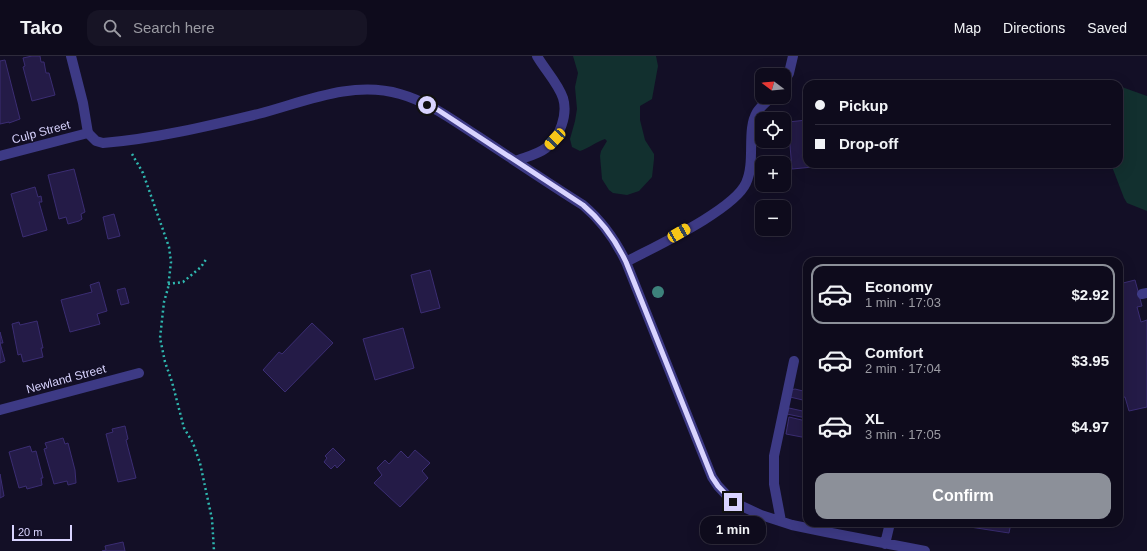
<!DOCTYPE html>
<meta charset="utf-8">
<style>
:root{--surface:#0e0b1c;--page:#171425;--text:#f1f3f6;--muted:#9b9ba3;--line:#2e2b3b;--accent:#8c9099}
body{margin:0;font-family:Helvetica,sans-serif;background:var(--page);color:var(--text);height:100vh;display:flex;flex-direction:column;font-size:15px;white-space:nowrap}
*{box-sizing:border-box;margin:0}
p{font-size:13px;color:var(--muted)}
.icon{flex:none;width:22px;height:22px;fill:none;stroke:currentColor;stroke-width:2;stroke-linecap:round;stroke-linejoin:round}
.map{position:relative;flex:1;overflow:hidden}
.sheet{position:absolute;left:803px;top:201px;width:320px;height:270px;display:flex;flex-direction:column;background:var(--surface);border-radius:12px;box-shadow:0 4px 16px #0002,0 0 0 1px var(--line)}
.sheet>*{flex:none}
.guide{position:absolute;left:803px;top:24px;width:320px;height:88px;border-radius:12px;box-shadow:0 4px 16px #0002,0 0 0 1px var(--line);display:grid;align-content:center;height:88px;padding:0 12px;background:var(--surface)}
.needle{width:26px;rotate:286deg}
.buttons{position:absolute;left:755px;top:12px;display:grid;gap:8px}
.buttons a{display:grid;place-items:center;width:36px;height:36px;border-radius:8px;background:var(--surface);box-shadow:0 4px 16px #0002,0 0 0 1px var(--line);font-size:20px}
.scale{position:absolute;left:12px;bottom:10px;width:60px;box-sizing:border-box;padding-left:4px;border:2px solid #d9d4ff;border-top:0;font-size:11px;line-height:14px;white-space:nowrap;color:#d9d4ff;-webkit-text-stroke:3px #130f26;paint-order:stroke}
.end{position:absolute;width:18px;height:18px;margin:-9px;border:5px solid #d9d4ff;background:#111;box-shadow:0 0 0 2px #111}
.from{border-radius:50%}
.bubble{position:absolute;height:28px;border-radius:12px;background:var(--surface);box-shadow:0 4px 16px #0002,0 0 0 1px var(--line);font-size:13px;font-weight:600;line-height:28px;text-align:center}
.car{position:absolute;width:12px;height:24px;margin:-12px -6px;border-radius:5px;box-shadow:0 0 3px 1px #0007;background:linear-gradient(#f5c518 24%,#345 0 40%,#f5c518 0 76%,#345 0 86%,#f5c518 0)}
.guide b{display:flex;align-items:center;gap:14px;height:38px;font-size:15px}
.guide b+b{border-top:1px solid var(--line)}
.guide i{width:10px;height:10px;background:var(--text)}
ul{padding:7px 0 0;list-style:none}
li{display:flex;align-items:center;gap:12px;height:60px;margin:0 8px 6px;padding:0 4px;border:2px solid transparent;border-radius:12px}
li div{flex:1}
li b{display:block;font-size:15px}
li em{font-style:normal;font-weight:600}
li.current{border-color:var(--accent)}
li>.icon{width:36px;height:36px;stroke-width:1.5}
.action{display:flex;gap:8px;margin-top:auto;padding:8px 12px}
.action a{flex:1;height:46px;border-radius:12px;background:var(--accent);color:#fff;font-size:16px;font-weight:600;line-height:46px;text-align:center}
header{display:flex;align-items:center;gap:24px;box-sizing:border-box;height:56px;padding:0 20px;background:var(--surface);border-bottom:1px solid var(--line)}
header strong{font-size:19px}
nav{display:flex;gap:22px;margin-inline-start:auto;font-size:14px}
.search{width:280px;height:36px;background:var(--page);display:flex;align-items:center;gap:10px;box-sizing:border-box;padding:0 14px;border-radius:12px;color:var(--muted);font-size:15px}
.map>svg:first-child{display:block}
</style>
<header>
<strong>Tako</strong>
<div class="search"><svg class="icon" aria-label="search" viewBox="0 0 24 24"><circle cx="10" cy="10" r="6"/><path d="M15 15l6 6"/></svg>Search here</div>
<nav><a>Map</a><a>Directions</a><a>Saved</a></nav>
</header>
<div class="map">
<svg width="1147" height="495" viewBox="0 0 1147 495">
<rect width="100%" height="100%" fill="#130f26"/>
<!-- green -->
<path fill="#12302f" d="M 573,0 L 656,0 L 658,10 L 652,43 L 640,50 L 640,64 L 645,84 L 654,98 L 654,103 L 652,121 L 639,135 L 627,139 L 613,137 L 609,134 L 602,123 L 600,100 L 601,95 L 607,85 L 605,83 C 596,86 589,92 580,95 L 572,91 L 570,83 L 575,65 L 577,53 L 575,31 L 578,17 Z
M 1119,30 L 1147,40 L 1147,155 L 1127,147 L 1124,142 L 1111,108 L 1119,108 Z"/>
<!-- building -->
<path fill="#241b47" stroke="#3b2d73" d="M 32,0 L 40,0 L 41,6 L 44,6 L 46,17 L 49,17 L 55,39 L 32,45 L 23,11 L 25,10 L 23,2 Z
M 5,4 L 20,63 L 9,67 L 9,66 L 0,68 L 0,5 Z
M 807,64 L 807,108 L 813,108 L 813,111 L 792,113 L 788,66 Z
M 74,113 L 85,156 L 81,158 L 82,163 L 79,165 L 68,168 L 66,161 L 59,163 L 48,119 Z
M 35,131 L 38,141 L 41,140 L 42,146 L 39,146 L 47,174 L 23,181 L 11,138 Z
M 114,158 L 120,180 L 108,183 L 103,161 Z
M 430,214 L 440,252 L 421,257 L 411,219 Z
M 1135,224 L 1142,250 L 1137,251 L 1141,266 L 1147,264 L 1147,351 L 1129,355 L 1125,341 L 1119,342 L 1119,228 Z
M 99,226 L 107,255 L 97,258 L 100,268 L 70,276 L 61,244 L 92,236 L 90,229 Z
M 125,232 L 129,247 L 121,249 L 117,234 Z
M 37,265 L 43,292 L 41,292 L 43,301 L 23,306 L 21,298 L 18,299 L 12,268 L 19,266 L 20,269 Z
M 312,267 L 333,287 L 285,336 L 263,314 L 279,296 L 282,298 Z
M 403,272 L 414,312 L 375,324 L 363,283 Z
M 0,276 L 3,287 L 0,287 L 5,305 L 0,307 Z
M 795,333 L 807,336 L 807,345 L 790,341 L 791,334 Z
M 789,352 L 807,356 L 807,382 L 786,378 L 789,361 L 806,365 L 806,362 L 787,358 Z
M 125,370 L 128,383 L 126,384 L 136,422 L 118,426 L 106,378 L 113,376 L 112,373 Z
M 63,382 L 65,388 L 68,387 L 75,414 L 76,427 L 68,429 L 67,425 L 54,428 L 44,393 L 47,392 L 45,387 Z
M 30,390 L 32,396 L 36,395 L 43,422 L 41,422 L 42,429 L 27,433 L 26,430 L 19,432 L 9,396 Z
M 333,392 L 345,404 L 337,412 L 335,409 L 331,413 L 324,406 L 327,402 L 325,400 Z
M 415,394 L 430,407 L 422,415 L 428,422 L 400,451 L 374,427 L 382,419 L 377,412 L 385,404 L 389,408 L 401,395 L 408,402 Z
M 0,418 L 4,440 L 0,442 Z
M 957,467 L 1011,467 L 1009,477 L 957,469 Z
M 123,486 L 125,495 L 102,495 L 106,494 L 105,490 Z"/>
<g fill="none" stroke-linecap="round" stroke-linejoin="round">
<!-- path -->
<path stroke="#2fb8b0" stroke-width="2.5" stroke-dasharray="2 3" stroke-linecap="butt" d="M 132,98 L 143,117 L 169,191 L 171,206 L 168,232 L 164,246 L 160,282 L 165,306 L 172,326 L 184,372 L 193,387 L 200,407 L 212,463 L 214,495
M 168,228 L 183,226 L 201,211 L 207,202"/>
<!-- lane -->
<path stroke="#3d3a85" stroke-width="10" d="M 784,26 L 789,17 L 793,0
M 88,77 L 96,85 L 103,87 C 153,83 209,70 258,58 C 304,46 352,24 400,38 C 429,46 454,65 479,81 C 514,104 548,127 583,149 C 602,165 615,183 626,206 L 712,421 L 718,430 L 733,446 L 761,459 L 792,469 L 826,476 L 925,495
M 515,105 C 525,101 537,99 546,92 C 560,82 568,58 563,42 C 558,27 545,14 537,0
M 626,206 C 654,191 734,154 746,127 C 756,105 746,74 757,56 C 761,50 767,45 772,41
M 1142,238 L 1147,237
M 781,465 L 774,428 L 774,400 L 794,305
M 885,488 L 890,467"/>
<!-- street -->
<path stroke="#3d3a85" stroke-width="10" d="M 0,100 L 88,77 L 83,47 L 71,0
M 0,354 L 139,317"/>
</g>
<!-- trees -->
<circle fill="#3d827b" cx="658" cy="236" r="6"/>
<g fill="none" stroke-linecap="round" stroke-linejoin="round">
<!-- route -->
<path stroke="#d9d4ff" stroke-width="5" d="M 427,49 L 438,54 L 583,149 C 602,165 615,183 626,206 L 712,421 L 718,430 L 733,446"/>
</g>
<g text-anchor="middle" stroke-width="3" stroke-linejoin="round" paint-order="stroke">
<!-- street labels -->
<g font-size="12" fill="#d9d4ff" stroke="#130f26">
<text transform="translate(41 76) rotate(-15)" y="4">Culp Street</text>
<text transform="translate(66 323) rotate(-15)" y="4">Newland Street</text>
</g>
</g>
</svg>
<div class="buttons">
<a><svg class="needle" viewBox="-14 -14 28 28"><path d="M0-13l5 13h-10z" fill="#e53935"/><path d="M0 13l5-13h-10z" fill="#9b9ba3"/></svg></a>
<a><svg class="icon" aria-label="locate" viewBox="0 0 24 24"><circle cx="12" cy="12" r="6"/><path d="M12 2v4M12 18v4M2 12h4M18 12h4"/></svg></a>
<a>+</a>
<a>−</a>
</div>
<div class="scale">20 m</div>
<i class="end from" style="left:427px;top:49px"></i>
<i class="end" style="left:733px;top:446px"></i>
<div class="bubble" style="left:700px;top:460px;width:66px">1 min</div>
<i class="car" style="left:555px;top:83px;rotate:223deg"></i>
<i class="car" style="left:679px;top:177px;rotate:60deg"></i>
<div class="guide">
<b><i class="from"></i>Pickup</b>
<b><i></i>Drop-off</b>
</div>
<section class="sheet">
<ul>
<li class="current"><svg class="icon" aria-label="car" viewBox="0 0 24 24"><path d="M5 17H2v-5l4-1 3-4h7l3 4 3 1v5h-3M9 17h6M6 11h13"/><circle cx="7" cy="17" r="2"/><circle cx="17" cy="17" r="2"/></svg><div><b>Economy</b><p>1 min · 17:03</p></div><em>$2.92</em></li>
<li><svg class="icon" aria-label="car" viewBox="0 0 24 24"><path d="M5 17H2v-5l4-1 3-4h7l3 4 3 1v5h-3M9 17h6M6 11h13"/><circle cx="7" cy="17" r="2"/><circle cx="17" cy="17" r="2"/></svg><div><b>Comfort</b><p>2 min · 17:04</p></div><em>$3.95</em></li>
<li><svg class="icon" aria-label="car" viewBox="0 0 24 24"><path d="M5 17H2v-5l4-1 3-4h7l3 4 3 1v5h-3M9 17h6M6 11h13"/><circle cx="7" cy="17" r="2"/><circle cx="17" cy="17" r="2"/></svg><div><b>XL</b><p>3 min · 17:05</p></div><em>$4.97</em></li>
</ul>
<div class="action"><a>Confirm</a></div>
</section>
</div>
